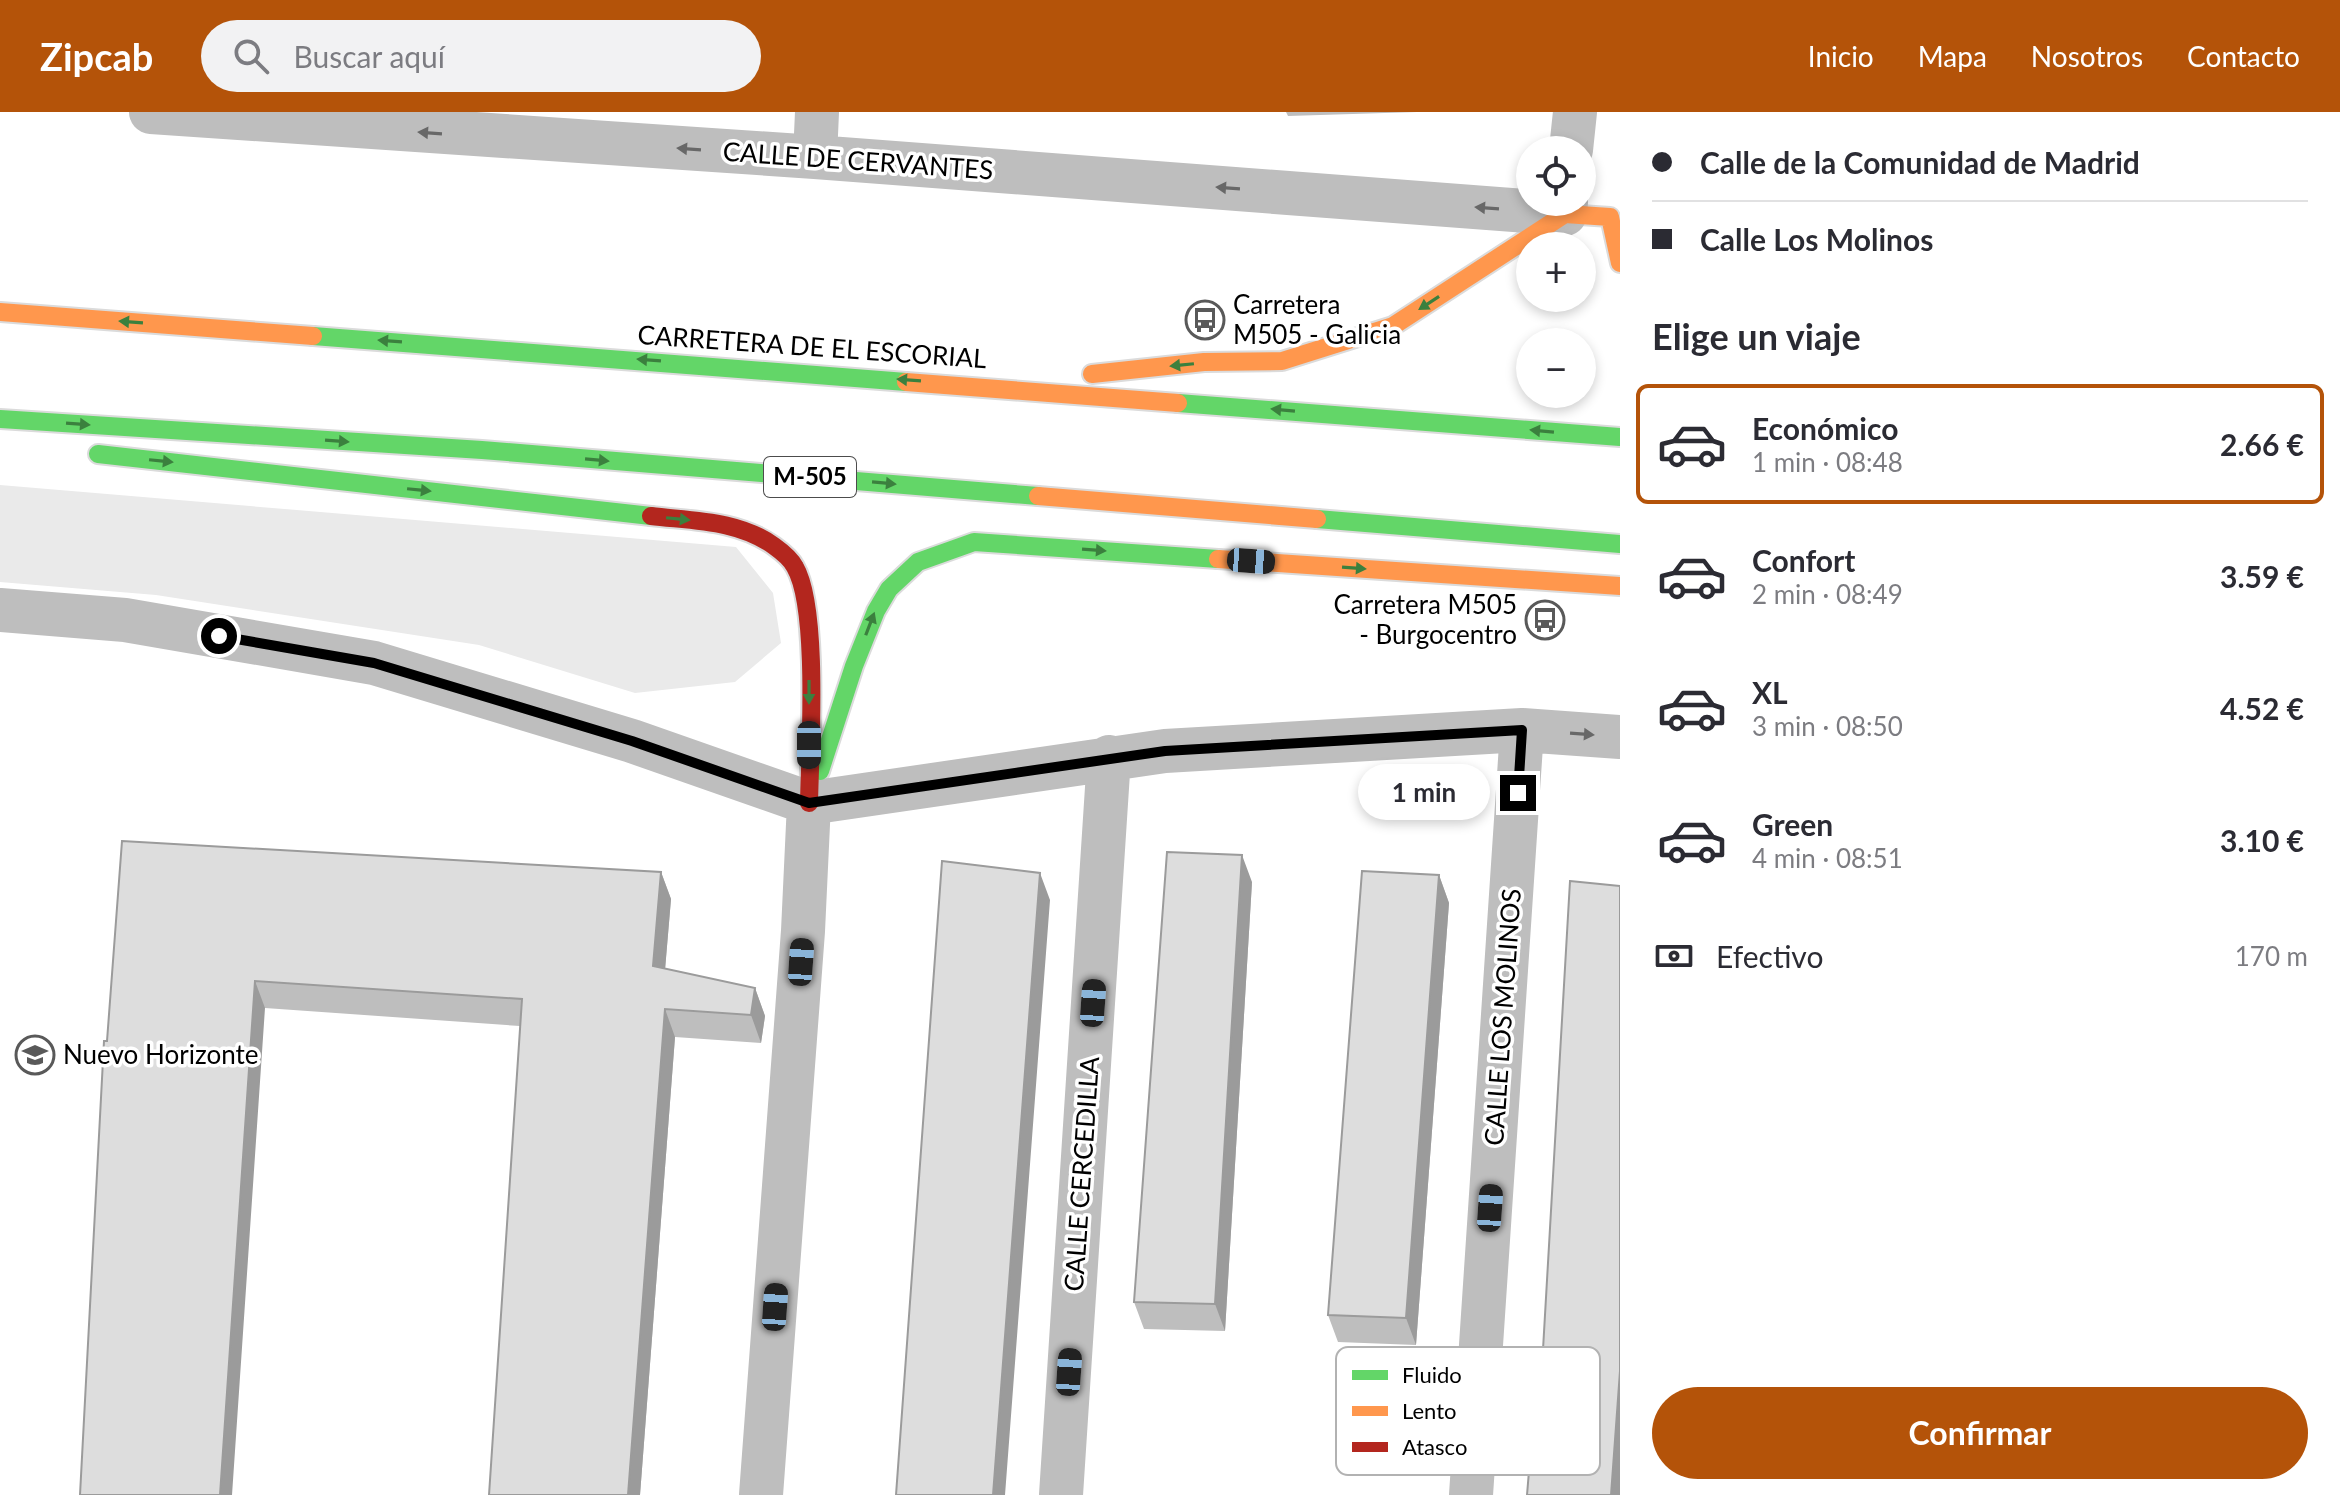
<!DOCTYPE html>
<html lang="es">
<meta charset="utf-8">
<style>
:root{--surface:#fff;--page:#f2f2f3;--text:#2b2b33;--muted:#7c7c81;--line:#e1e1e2;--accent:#b45309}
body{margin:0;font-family:Lato,sans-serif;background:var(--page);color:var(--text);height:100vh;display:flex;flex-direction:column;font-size:30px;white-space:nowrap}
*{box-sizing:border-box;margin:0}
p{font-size:26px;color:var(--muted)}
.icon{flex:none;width:44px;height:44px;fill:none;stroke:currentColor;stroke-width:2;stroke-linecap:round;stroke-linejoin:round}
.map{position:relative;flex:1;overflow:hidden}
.side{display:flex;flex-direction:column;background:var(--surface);width:720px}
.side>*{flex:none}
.guide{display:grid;align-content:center;height:176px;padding:0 32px;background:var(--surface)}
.buttons{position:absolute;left:1516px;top:24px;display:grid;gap:16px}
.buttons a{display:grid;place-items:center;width:80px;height:80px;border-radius:50%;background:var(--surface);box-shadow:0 4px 12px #0003;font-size:40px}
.end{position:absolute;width:36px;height:36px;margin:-18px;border:10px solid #000;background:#fff;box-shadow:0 0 0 4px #fff}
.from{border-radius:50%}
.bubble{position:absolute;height:56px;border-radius:28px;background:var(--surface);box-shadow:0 4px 12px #0003;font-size:26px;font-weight:700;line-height:56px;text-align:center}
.car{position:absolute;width:24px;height:48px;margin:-24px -12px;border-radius:10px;box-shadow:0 0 6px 2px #0007;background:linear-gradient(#222 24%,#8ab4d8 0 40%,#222 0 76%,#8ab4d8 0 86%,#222 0)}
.guide b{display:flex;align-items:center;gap:28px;height:76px;font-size:30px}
.guide b+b{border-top:2px solid var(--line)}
.guide i{width:20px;height:20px;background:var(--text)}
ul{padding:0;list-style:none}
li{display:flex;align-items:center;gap:24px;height:120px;margin:0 16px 12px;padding:0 16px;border:4px solid transparent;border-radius:12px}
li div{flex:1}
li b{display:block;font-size:30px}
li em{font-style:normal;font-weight:700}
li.active{border-color:var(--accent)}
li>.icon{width:72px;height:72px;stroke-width:1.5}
h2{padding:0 32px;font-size:36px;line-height:96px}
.pay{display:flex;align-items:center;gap:20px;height:88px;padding:0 32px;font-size:30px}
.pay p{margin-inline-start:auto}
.button{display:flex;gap:16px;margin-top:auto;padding:16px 32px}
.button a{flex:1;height:92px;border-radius:48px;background:var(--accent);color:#fff;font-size:32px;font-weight:700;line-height:92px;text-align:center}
header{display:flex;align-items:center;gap:48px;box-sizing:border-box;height:112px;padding:0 40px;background:var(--accent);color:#fff}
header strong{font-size:38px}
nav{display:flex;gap:44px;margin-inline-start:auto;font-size:28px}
.search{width:560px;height:72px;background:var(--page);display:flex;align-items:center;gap:20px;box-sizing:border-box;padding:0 28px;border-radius:44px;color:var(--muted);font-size:30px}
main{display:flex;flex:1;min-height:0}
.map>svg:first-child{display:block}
</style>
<header>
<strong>Zipcab</strong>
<div class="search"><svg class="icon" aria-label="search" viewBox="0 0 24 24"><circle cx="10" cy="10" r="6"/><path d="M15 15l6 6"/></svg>Buscar aquí</div>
<nav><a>Inicio</a><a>Mapa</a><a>Nosotros</a><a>Contacto</a></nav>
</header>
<main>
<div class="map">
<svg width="1620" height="1383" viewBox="0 0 1620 1383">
<rect width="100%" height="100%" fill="#fff"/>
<!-- green -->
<path fill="#eaeaea" d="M 0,373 L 736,435 L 773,481 L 781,531 L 735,570 L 635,581 L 479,533 L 156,483 L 0,470 Z"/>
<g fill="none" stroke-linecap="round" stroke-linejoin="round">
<!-- fast casing -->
<g stroke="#dbdbdb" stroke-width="22">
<path id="fast" d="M 313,224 L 906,270
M 1178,291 L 1620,325
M 0,307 L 482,338 L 1038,384
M 98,342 L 651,404
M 1317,407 L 1620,432
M 820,659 L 854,554 L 876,499 L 889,477 L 918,450 L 974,430 L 1218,447"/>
</g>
<!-- slow casing -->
<g stroke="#dbdbdb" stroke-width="22">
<path id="slow" d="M 0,200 L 313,224
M 1092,262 L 1204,250 L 1282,249 L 1393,214 L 1565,102 L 1610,105 L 1620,151
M 906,270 L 1178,291
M 1038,384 L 1317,407
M 1218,447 L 1620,474"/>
</g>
<!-- jam casing -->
<g stroke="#dbdbdb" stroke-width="22">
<path id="jam" d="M 651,404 C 693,409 738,408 774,434 C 781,439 791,447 795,455 C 819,496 810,639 809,691"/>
</g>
<!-- street -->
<path stroke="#bebebe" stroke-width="44" d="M 151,0 L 815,45 L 1565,102 L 1566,90
M 1571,38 L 1575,0
M 815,45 L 817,0
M 0,498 L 125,508 L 374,551 L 632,629 L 809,691 L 1165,639 L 1522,618 L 1620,625
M 761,1383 L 803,819 L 809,691
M 1061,1383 L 1109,645
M 1471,1383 L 1522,618"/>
<!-- fast -->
<use href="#fast" stroke="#63d668" stroke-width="18"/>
<!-- slow -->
<use href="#slow" stroke="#ff974d" stroke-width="18"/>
<!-- jam -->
<use href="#jam" stroke="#b3261e" stroke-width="18"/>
</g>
<!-- wall -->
<path fill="#bebebe" d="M 1286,0 L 1417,0 L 1288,4 Z
M 122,729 L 661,760 L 671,787 L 665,857 L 755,876 L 765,904 L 761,931 L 675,925 L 640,1383 L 489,1383 L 520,914 L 265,896 L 107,929 Z
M 1439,763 L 1449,791 L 1416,1233 L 1338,1230 L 1328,1203 Z
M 1252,770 L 1225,1219 L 1144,1217 L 1134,1190 Z"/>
<!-- shaded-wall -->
<path fill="#9b9b9b" d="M 1242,743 L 1252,770 L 1225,1219 L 1215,1192 Z
M 661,760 L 671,787 L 663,882 L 653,854 Z
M 1040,761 L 1050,788 L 1005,1383 L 993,1383 Z
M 1439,763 L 1449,791 L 1416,1233 L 1406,1206 Z
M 255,869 L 265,896 L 232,1383 L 220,1383 Z
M 755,876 L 765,904 L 761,931 L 751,903 Z
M 665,897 L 675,925 L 640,1383 L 628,1383 Z
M 1620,1259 L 1620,1383 L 1611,1383 Z"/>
<!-- building -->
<path fill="#ddd" stroke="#9b9b9b" stroke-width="2" d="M 122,729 L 661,760 L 653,854 L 755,876 L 751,903 L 665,897 L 628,1383 L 489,1383 L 522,887 L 255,869 L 220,1383 L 80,1383 L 104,929 L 107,929 Z
M 1167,740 L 1242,743 L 1215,1192 L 1134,1190 Z
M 942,749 L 1040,761 L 993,1383 L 896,1383 Z
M 1362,759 L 1439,763 L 1406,1206 L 1328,1203 Z
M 1570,769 L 1620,774 L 1620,1259 L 1611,1383 L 1527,1383 L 1529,1359 L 1536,1359 Z"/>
<!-- one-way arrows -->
<defs><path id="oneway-solid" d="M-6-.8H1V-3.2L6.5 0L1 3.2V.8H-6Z" transform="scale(2)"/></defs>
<g fill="#686868">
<use href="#oneway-solid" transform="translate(430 21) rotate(-176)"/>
<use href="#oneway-solid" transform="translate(689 37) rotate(-176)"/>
<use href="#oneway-solid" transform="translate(1228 76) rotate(-176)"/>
<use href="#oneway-solid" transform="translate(1487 96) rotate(-176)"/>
<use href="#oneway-solid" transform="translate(1582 622) rotate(4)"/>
</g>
<g fill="#3b803e">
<use href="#oneway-solid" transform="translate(1429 191) rotate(147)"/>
<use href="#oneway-solid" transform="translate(131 210) rotate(-176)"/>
<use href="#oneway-solid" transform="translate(390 229) rotate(-176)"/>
<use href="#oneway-solid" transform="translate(649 248) rotate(-176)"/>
<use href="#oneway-solid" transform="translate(1182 253) rotate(174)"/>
<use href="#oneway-solid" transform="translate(909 268) rotate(-176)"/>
<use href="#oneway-solid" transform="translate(1283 298) rotate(-175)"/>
<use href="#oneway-solid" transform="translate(78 312) rotate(4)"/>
<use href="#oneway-solid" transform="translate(1542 319) rotate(-175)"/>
<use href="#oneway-solid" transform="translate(337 329) rotate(4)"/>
<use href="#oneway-solid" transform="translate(597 348) rotate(5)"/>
<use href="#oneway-solid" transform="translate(161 349) rotate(6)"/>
<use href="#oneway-solid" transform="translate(884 371) rotate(5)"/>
<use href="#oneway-solid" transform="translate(419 378) rotate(6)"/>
<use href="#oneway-solid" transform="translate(678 407) rotate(6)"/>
<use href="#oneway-solid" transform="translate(1094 438) rotate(4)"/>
<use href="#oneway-solid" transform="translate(1354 456) rotate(4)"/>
<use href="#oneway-solid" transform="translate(870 512) rotate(-69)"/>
<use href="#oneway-solid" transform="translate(809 580) rotate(90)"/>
</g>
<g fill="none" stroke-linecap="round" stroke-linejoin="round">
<!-- route -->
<path stroke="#000" stroke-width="10" d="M 219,524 L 374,551 L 632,629 L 809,691 L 1165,639 L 1522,618 L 1518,681"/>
</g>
<!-- icons -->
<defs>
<g id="bus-ring" transform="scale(2)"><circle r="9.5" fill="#fff" stroke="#595959" stroke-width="1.5"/><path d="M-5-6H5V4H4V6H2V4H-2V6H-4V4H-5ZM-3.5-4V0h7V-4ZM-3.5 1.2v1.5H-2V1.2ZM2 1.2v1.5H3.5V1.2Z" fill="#595959"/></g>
<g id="school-ring" transform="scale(2)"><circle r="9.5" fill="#fff" stroke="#595959" stroke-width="1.5"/><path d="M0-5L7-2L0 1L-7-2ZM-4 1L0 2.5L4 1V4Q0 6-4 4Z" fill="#595959"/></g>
</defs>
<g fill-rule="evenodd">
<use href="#bus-ring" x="1205" y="208"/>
<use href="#bus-ring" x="1545" y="508"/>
<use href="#school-ring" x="35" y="943"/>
</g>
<g text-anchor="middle" stroke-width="7" stroke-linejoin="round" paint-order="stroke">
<!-- shield labels -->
<rect fill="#fff" stroke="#4c4c4c" stroke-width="2" x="764" y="345" width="92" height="40" rx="6"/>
<g font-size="24" font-weight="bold" fill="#000">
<text x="810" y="373">M-505</text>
</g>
<!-- street labels -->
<g font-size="26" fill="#000" stroke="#fff">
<text transform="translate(858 49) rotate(4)" y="9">CALLE DE CERVANTES</text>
<text transform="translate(812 235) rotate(4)" y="9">CARRETERA DE EL ESCORIAL</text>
<text transform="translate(1503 905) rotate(-86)" y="9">CALLE LOS MOLINOS</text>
<text transform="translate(1082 1062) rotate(-86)" y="9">CALLE CERCEDILLA</text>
</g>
<!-- poi labels -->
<g font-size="26" fill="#000" stroke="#fff" text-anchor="start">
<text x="1233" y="202">Carretera<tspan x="1233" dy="30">M505 - Galicia</tspan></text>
<text x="1517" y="502" text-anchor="end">Carretera M505<tspan x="1517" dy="30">- Burgocentro</tspan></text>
<text x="63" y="952">Nuevo Horizonte</text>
</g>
</g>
<!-- legend -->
<rect x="1336" y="1235" width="264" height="128" rx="12" fill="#fff" stroke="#b2b2b2" stroke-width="2"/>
<rect x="1352" y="1258" width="36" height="10" fill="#63d668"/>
<rect x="1352" y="1294" width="36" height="10" fill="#ff974d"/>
<rect x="1352" y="1330" width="36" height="10" fill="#b3261e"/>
<g font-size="22" fill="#000">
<text x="1402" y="1271">Fluido</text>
<text x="1402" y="1307">Lento</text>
<text x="1402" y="1343">Atasco</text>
</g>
</svg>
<div class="buttons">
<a><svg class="icon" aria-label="locate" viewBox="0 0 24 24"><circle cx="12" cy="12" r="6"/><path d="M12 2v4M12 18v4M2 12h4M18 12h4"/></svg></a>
<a>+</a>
<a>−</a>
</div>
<i class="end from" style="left:219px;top:524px"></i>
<i class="end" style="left:1518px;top:681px"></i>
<div class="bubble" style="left:1358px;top:652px;width:132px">1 min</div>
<i class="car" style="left:1251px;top:449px;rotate:94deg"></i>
<i class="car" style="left:809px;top:633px;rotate:180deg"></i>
<i class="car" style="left:801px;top:850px;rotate:4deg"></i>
<i class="car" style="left:1093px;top:891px;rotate:4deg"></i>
<i class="car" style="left:1490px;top:1096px;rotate:4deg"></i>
<i class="car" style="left:775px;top:1195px;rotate:4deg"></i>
<i class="car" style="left:1069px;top:1260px;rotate:4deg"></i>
</div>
<section class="side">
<div class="guide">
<b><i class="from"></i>Calle de la Comunidad de Madrid</b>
<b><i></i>Calle Los Molinos</b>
</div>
<h2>Elige un viaje</h2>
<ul>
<li class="active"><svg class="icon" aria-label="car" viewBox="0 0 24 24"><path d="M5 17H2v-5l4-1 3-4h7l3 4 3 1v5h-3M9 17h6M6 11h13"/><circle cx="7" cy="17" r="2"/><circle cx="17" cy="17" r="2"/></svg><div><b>Económico</b><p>1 min · 08:48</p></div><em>2.66 €</em></li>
<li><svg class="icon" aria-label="car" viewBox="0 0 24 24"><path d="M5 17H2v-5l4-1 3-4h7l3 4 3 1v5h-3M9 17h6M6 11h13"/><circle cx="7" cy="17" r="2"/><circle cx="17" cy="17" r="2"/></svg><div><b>Confort</b><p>2 min · 08:49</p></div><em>3.59 €</em></li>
<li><svg class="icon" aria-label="car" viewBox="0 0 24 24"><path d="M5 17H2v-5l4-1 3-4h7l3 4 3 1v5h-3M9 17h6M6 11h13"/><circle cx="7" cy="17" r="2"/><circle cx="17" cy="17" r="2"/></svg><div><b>XL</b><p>3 min · 08:50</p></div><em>4.52 €</em></li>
<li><svg class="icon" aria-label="car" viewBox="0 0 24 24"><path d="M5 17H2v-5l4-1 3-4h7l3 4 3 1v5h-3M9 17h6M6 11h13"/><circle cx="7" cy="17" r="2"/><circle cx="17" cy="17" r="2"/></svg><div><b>Green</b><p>4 min · 08:51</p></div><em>3.10 €</em></li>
</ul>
<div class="pay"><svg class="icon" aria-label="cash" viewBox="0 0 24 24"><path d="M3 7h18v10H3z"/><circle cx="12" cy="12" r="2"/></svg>Efectivo<p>170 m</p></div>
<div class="button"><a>Confirmar</a></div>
</section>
</main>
